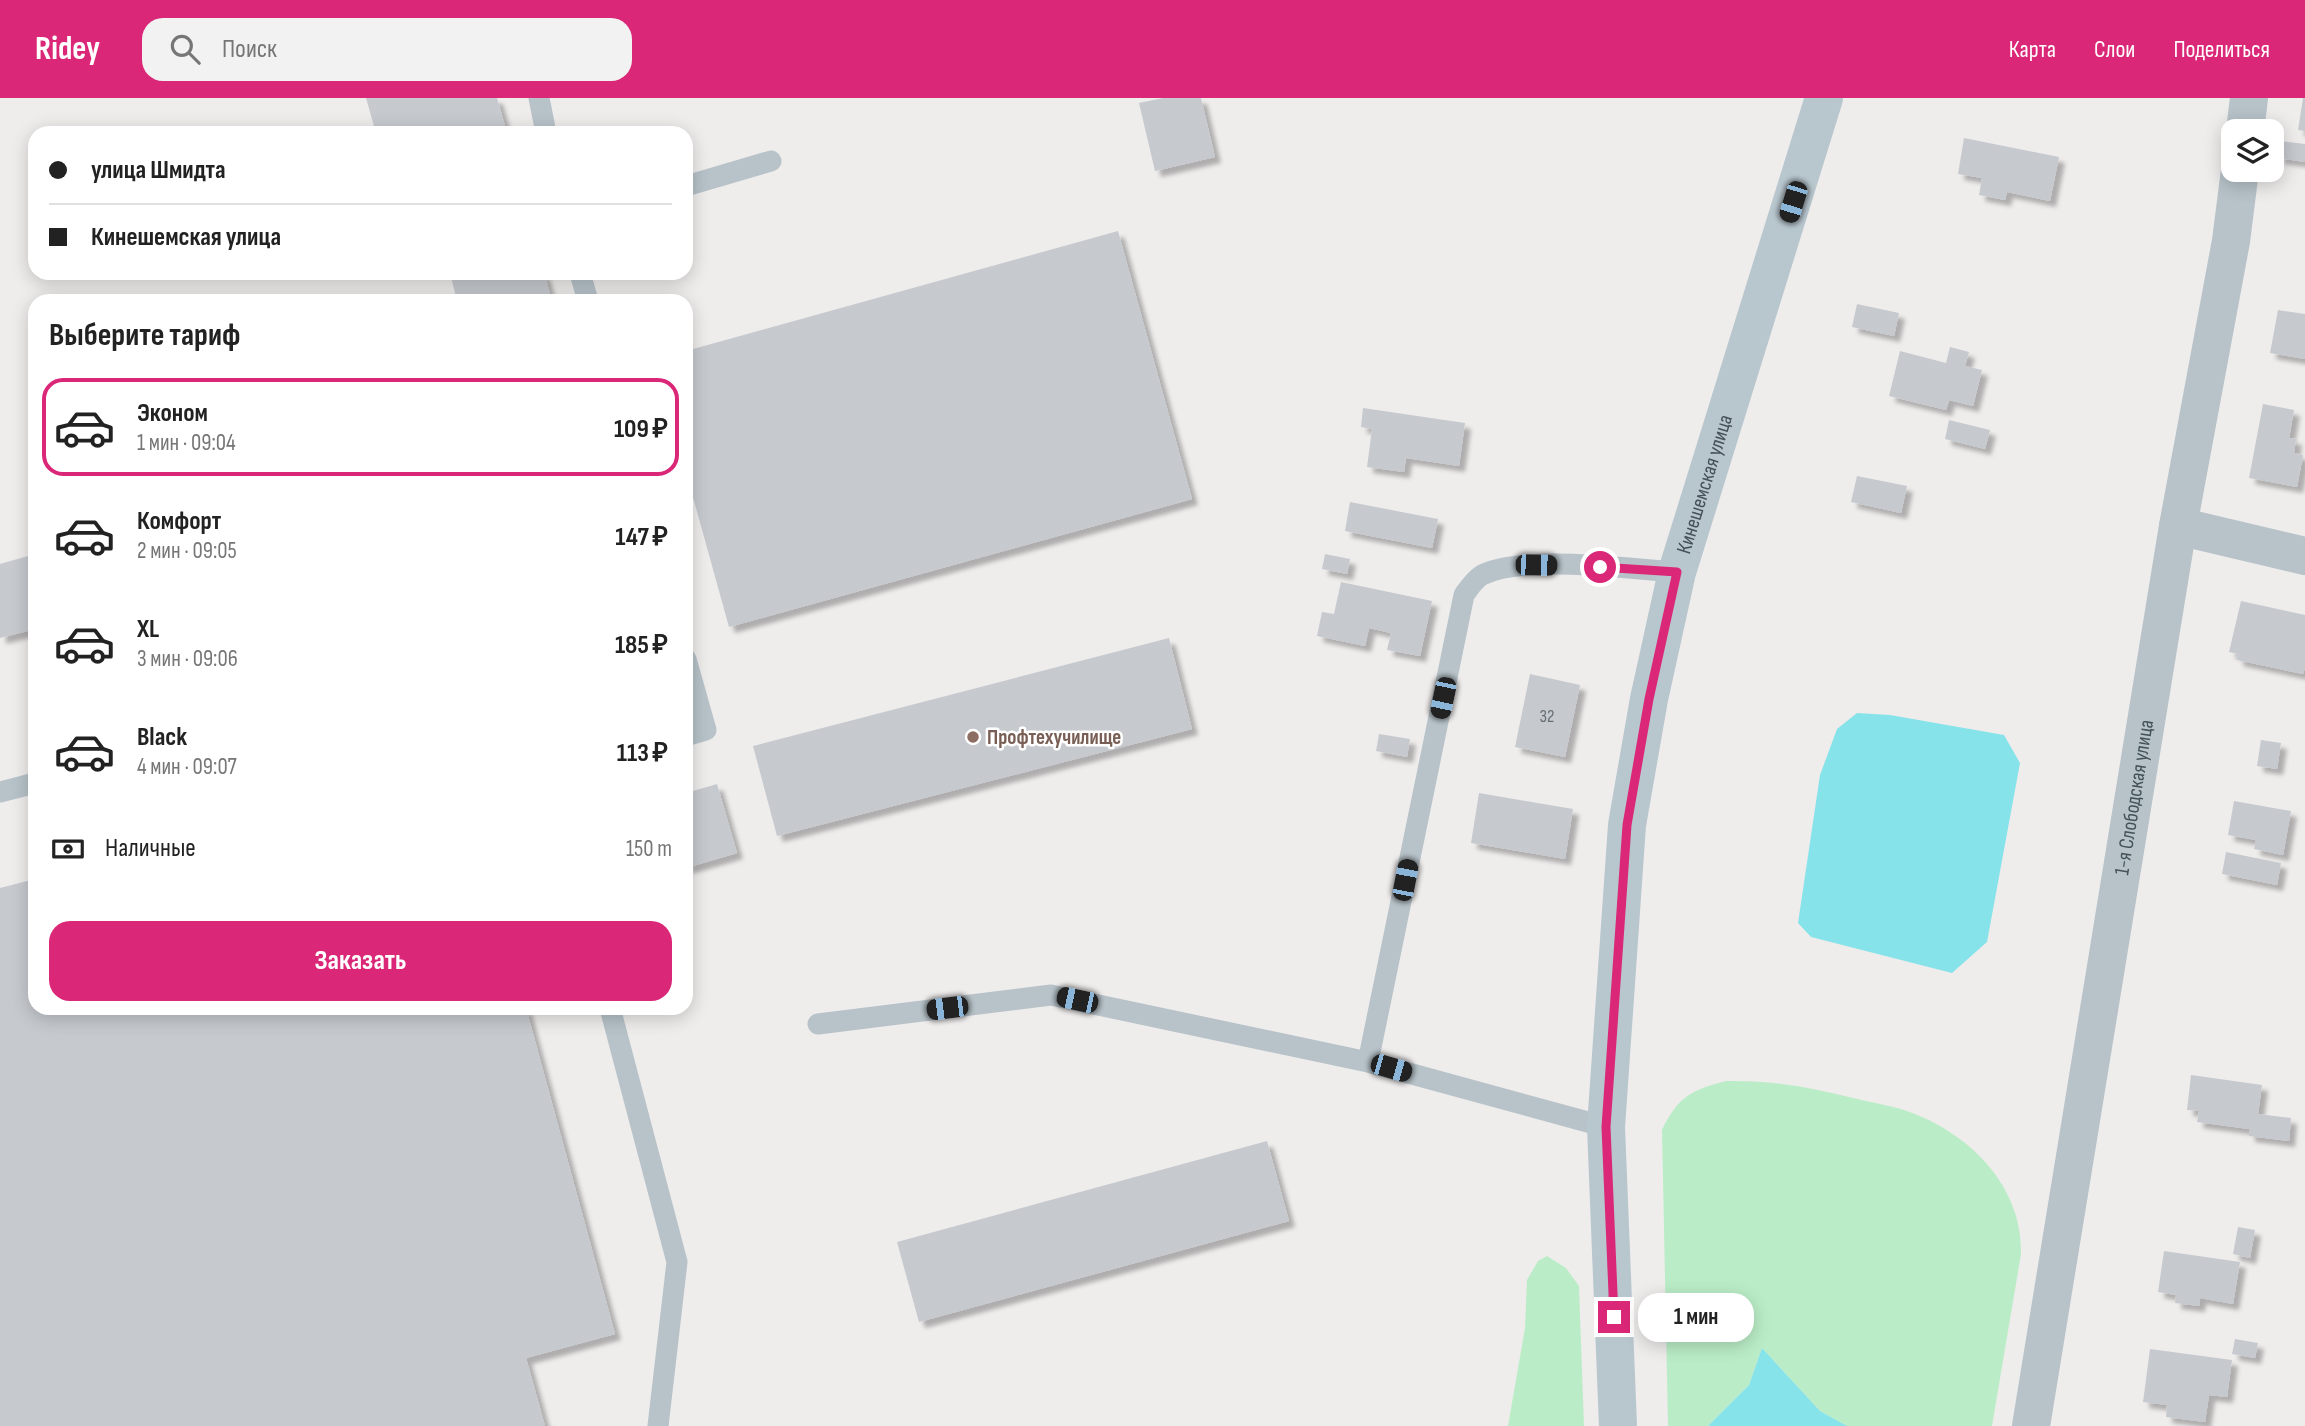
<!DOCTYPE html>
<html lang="ru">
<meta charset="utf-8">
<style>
:root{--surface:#fff;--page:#f2f2f2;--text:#222;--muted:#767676;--line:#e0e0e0;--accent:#db2777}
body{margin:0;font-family:"Sofia Sans Condensed",sans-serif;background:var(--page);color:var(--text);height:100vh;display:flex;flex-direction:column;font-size:26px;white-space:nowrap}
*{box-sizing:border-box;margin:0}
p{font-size:23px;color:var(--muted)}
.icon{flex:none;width:38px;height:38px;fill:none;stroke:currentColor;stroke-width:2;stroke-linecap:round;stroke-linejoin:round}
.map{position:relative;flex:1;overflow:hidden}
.sheet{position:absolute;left:28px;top:196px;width:665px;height:721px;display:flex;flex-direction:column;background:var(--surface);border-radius:21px;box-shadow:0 4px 18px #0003}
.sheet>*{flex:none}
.guide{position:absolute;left:28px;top:28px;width:665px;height:154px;border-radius:21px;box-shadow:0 4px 18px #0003;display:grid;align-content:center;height:154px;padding:0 21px;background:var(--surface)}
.fabs{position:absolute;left:2221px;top:21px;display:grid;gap:14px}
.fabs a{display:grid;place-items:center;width:63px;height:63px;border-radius:14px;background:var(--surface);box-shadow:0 4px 18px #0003;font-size:35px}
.end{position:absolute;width:32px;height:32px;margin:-16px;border:9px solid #db2777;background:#fff;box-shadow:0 0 0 4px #fff}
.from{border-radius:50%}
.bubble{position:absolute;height:49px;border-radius:21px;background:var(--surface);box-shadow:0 4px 18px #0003;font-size:23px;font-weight:700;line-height:49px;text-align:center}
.car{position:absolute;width:21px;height:42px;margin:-21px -10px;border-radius:9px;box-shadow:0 0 5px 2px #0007;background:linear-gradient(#222 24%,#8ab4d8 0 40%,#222 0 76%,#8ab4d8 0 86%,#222 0)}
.guide b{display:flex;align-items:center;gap:24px;height:66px;font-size:26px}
.guide b+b{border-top:2px solid var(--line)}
.guide i{width:18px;height:18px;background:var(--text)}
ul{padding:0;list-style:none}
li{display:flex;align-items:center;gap:21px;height:98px;margin:0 14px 10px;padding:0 7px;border:4px solid transparent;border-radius:21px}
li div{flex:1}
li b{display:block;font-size:26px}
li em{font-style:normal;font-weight:700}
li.selected{border-color:var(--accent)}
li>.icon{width:63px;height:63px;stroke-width:1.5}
h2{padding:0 21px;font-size:32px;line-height:84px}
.pay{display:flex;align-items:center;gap:18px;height:77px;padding:0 21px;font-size:26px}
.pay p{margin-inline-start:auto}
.cta{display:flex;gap:14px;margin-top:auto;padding:14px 21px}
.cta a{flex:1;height:80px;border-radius:21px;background:var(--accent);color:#fff;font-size:28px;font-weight:700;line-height:80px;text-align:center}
header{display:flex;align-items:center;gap:42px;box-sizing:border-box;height:98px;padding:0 35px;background:var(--accent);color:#fff}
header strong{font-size:33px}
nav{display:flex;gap:38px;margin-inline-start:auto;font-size:24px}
.search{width:490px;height:63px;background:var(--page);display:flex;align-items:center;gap:18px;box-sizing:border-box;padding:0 24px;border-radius:21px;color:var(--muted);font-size:26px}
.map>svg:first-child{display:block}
</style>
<header>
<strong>Ridey</strong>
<div class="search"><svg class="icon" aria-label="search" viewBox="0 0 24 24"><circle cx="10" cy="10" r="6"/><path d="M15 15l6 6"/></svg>Поиск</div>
<nav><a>Карта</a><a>Слои</a><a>Поделиться</a></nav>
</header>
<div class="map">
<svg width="2305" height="1328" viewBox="0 0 2305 1328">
<defs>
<filter id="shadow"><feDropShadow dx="6" dy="6" stdDeviation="2" flood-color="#0004"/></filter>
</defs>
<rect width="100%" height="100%" fill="#efecec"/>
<!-- green -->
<path fill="#baedc7" d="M 1726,983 C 1770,982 1811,989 1853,1000 C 1874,1005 1895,1008 1915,1016 C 1973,1039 2023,1091 2021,1156 L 1992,1328 L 1847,1328 L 1820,1313 L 1762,1250 L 1749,1287 L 1708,1328 L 1668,1328 L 1662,1032 C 1678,999 1691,992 1726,983 Z
M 1547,1158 L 1566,1170 L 1579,1188 L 1584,1328 L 1508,1328 L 1525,1230 L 1527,1182 L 1538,1163 Z"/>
<!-- water -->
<path fill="#87e3ea" d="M 1857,615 L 1890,617 L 2004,637 L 2020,665 L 1987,844 L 1952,875 L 1811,839 L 1798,825 L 1820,677 L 1837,631 Z
M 1762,1250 L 1820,1313 L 1847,1328 L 1708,1328 L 1749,1287 Z"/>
<!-- building -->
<path fill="#c6cacf" filter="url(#shadow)" d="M 366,0 L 497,0 L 507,35 L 376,35 Z
M 1163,0 L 1201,0 L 1215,59 L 1155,73 L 1139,5 Z
M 2303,0 L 2305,0 L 2305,33 L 2298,32 Z
M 1964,40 L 2059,59 L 2050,103 L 2007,94 L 2005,102 L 1979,97 L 1982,80 L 1958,76 Z
M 2280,43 L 2305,46 L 2305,64 L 2278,60 Z
M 1118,133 L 1192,401 L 729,529 L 686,374 L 686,253 Z
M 450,175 L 544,175 L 552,203 L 457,203 Z
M 1857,206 L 1899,215 L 1894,238 L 1852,229 Z
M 2278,212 L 2305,216 L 2305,261 L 2270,255 Z
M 1950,249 L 1969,254 L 1965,268 L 1982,272 L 1973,308 L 1949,302 L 1946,312 L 1889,298 L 1900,253 L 1946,265 Z
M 2263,306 L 2294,312 L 2289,340 L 2296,341 L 2294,355 L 2303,357 L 2297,389 L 2249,380 Z
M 1363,310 L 1465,325 L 1459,368 L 1406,360 L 1404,374 L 1367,369 L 1372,331 L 1361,329 Z
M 1949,322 L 1990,332 L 1985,351 L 1945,341 Z
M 1857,378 L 1907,388 L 1901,415 L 1851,404 Z
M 1350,404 L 1438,421 L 1432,450 L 1345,433 Z
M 35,456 L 35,531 L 0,540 L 0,466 Z
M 1325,456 L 1350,461 L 1347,476 L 1322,471 Z
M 1341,484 L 1432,503 L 1420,558 L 1387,552 L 1391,535 L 1369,530 L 1365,548 L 1317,538 L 1322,514 L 1334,516 Z
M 2241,503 L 2305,517 L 2305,570 L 2303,576 L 2237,562 L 2238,556 L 2229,554 Z
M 1169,540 L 1192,631 L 777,738 L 753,648 Z
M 1530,576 L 1580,587 L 1565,659 L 1515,649 Z
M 1379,636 L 1410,641 L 1407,659 L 1376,653 Z
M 2261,642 L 2281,645 L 2277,671 L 2257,668 Z
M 717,686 L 737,755 L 686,770 L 686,695 Z
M 1479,695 L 1573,711 L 1565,761 L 1471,745 Z
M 2234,703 L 2291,713 L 2283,757 L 2254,751 L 2256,742 L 2228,737 Z
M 2226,754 L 2281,765 L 2277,787 L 2222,776 Z
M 35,781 L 35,910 L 526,910 L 615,1236 L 526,1260 L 545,1328 L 0,1328 L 0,790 Z
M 2191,977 L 2262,987 L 2258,1016 L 2291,1020 L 2289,1043 L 2249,1038 L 2249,1031 L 2197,1024 L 2199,1013 L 2187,1012 Z
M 1267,1043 L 1289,1123 L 919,1224 L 897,1144 Z
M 2238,1129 L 2255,1132 L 2250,1160 L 2233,1156 Z
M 2164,1153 L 2240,1164 L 2233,1206 L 2200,1200 L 2199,1208 L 2175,1205 L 2176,1197 L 2158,1194 Z
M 2235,1241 L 2258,1245 L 2255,1260 L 2232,1256 Z
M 2150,1251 L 2232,1262 L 2227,1299 L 2209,1297 L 2205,1324 L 2166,1319 L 2167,1307 L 2143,1304 Z"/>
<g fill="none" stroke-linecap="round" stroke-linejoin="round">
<!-- lane -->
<path stroke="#b7c3c9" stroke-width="21" d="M 539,0 L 546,35
M 686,88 L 771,63
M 580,175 L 588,203
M 686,561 L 706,632 L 686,638
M 0,694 L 35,685
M 610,910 L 677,1164 L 658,1328
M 818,926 L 1051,897 L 1368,964 L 1606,1029
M 1368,964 L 1464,497 C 1469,490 1475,481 1482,477 C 1526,456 1627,471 1677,474"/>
<!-- street -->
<g stroke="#b7c3c9" stroke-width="38">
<path d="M 2245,33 L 2249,0"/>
<path d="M 2178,428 L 2305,458"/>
<path id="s1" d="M 2031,1328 L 2178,428 L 2231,143 L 2240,72"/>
</g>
<!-- secondary -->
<path stroke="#b8c6ce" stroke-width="38" id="s2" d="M 1618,1328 L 1606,1029 L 1627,727 L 1649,601 L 1677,474 L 1824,0"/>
</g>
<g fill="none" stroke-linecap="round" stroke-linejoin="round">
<!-- route -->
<path stroke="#db2777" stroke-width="9" d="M 1600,469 L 1677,474 L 1649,601 L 1627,727 L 1606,1029 L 1614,1219"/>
</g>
<!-- markers -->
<circle fill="#8d6e63" stroke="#fff" stroke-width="2.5" cx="973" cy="639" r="7"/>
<g text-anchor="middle" stroke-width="5" stroke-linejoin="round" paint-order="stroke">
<!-- number labels -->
<g font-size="18" fill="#657076">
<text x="1547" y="624">32</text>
</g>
<!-- street labels -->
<g font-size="21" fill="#455259" stroke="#fff">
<text dy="7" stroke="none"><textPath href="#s2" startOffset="952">Кинешемская улица</textPath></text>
<text dy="7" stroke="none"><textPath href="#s1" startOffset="637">1-я Слободская улица</textPath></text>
</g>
<!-- education labels -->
<g font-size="21" font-weight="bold" fill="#785e54" stroke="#fff" text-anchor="start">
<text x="987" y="646">Профтехучилище</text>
</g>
</g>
</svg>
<div class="fabs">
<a><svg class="icon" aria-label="layers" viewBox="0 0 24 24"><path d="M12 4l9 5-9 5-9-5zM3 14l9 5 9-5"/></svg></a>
</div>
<i class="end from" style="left:1600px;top:469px"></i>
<i class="end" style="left:1614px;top:1219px"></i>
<div class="bubble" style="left:1638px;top:1195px;width:116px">1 мин</div>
<i class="car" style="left:1793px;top:104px;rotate:197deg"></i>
<i class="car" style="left:1536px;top:467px;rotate:91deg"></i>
<i class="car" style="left:1443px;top:600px;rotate:192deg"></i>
<i class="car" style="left:1405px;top:782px;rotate:11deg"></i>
<i class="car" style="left:1077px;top:902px;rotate:282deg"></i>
<i class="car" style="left:947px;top:910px;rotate:263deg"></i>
<i class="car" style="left:1391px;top:970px;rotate:106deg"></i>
<div class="guide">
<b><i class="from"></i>улица Шмидта</b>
<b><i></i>Кинешемская улица</b>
</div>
<section class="sheet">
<h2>Выберите тариф</h2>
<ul>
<li class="selected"><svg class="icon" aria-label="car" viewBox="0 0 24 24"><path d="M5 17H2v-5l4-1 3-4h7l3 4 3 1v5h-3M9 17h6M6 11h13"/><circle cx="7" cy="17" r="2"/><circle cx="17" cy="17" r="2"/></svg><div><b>Эконом</b><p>1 мин · 09:04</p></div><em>109 ₽</em></li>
<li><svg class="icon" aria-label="car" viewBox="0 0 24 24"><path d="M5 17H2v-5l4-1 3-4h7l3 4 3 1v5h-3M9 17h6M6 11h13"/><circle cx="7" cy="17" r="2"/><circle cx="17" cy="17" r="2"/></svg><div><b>Комфорт</b><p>2 мин · 09:05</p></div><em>147 ₽</em></li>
<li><svg class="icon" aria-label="car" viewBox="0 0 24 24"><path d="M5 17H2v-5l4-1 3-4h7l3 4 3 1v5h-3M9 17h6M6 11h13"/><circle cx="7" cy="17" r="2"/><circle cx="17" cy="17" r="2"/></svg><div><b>XL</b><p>3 мин · 09:06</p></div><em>185 ₽</em></li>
<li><svg class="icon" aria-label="car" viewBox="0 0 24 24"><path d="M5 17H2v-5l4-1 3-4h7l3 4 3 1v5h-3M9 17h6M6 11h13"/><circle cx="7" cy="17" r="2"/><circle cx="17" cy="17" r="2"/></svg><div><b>Black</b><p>4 мин · 09:07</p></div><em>113 ₽</em></li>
</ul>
<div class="pay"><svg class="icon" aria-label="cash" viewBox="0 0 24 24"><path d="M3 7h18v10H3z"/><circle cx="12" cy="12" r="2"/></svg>Наличные<p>150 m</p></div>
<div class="cta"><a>Заказать</a></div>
</section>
</div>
